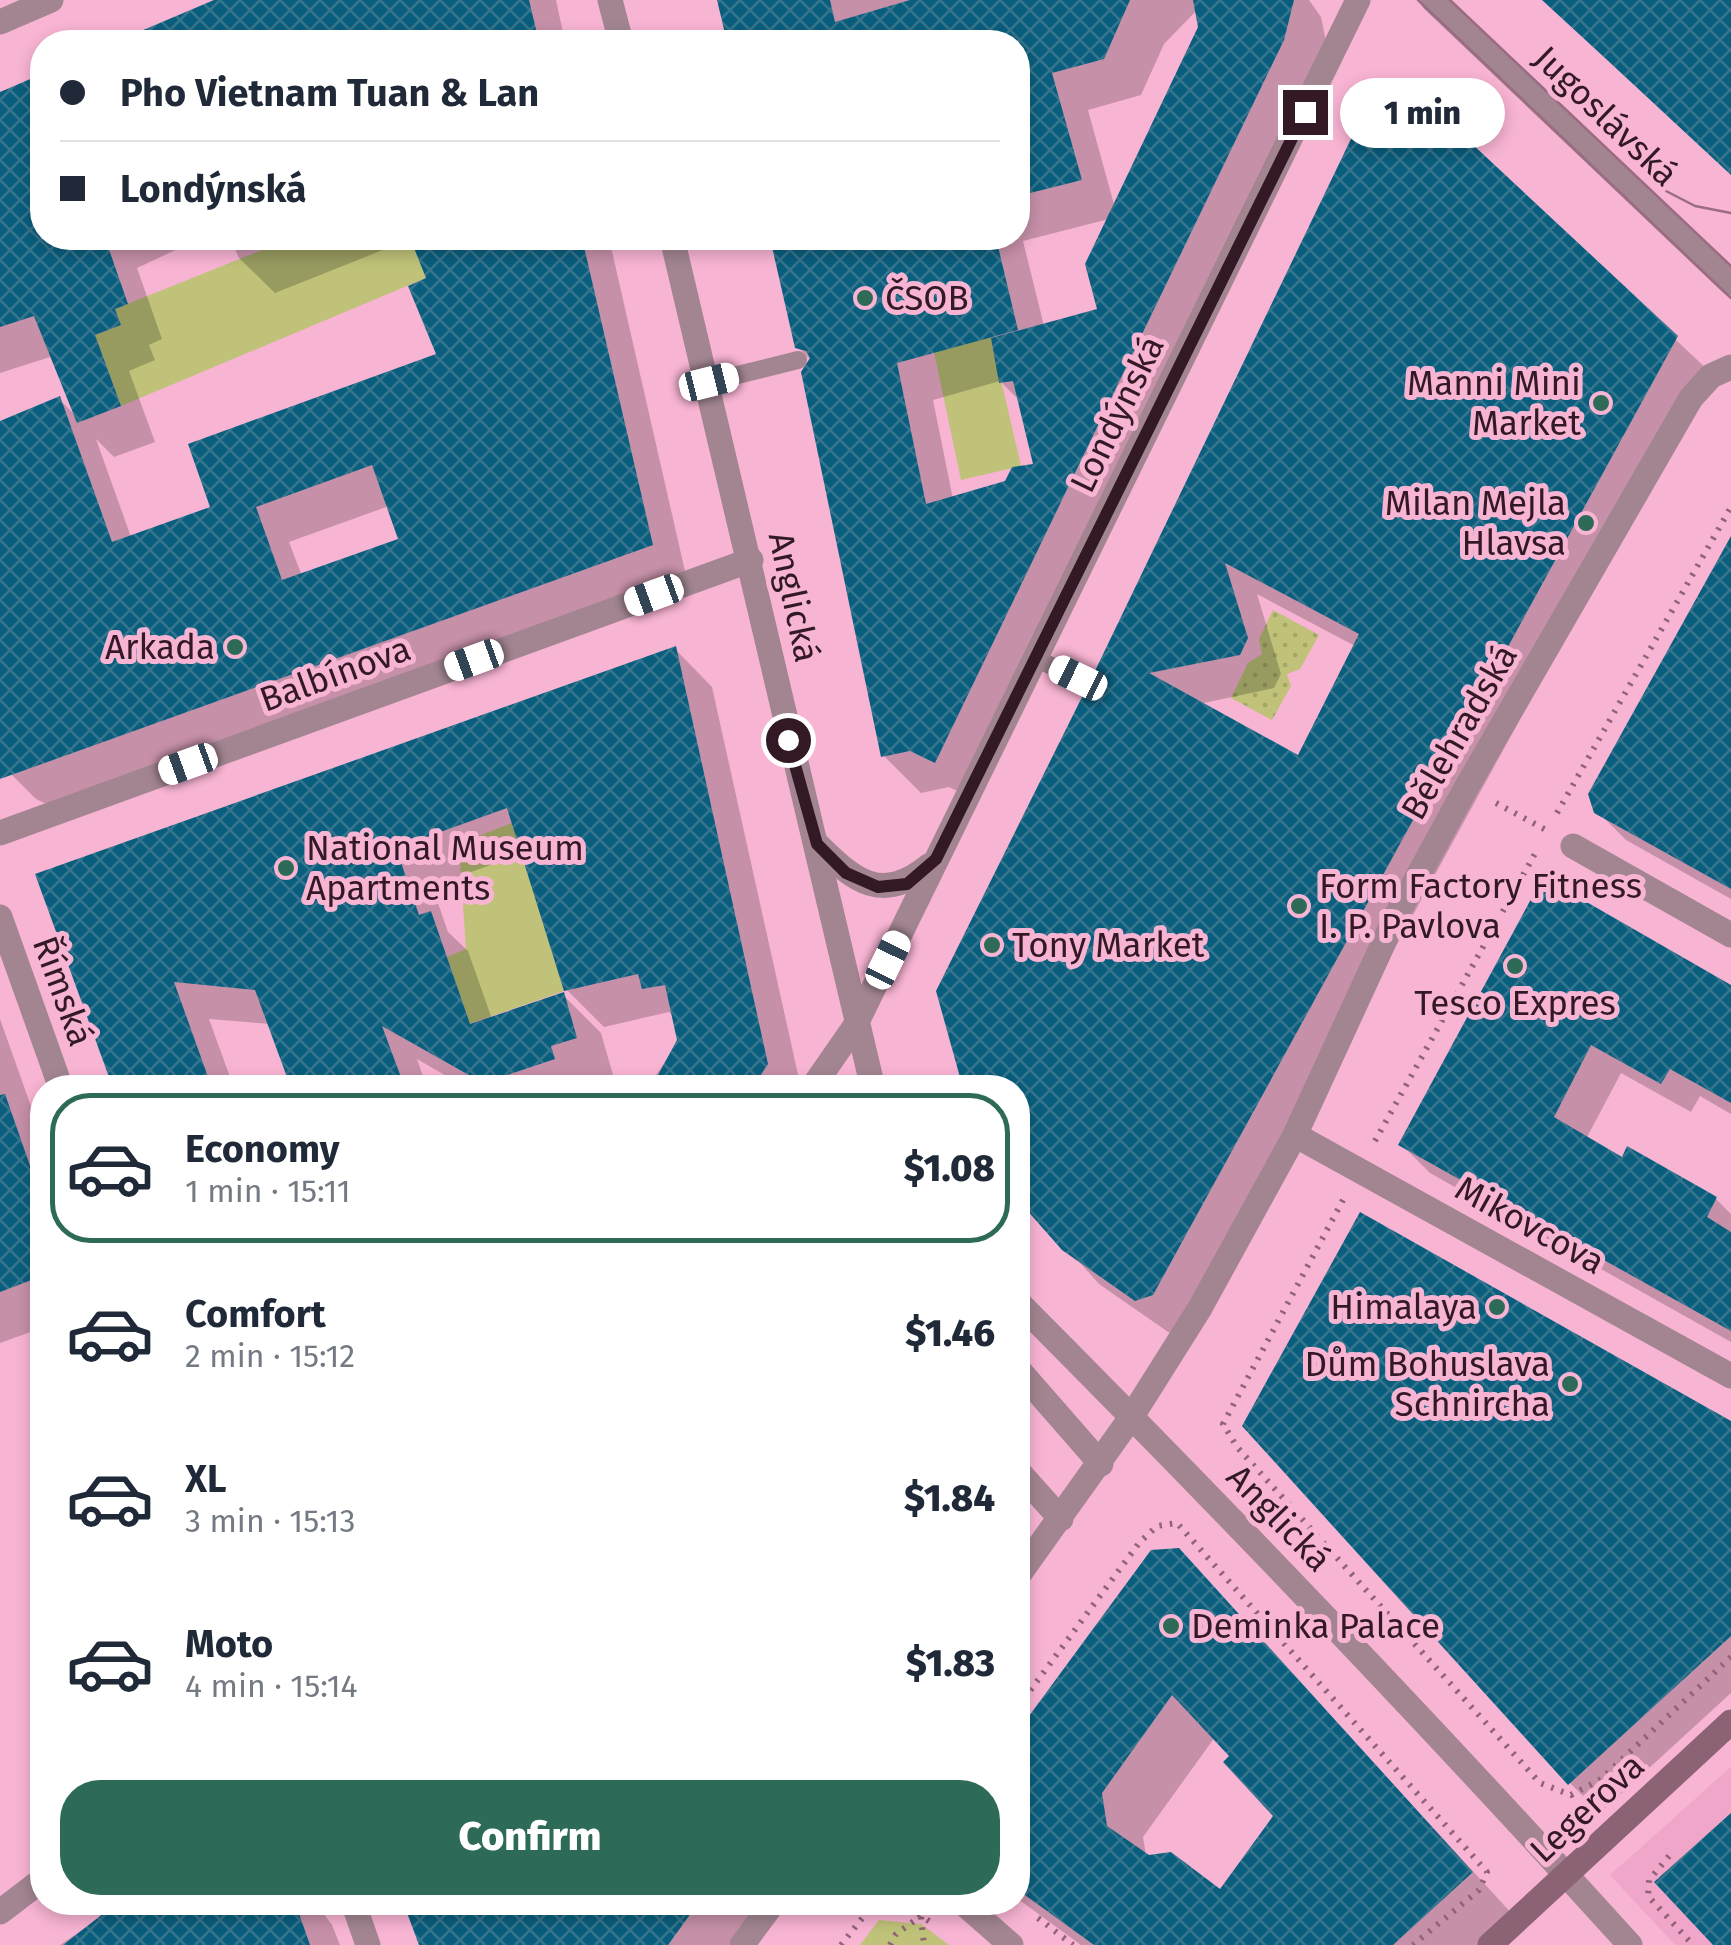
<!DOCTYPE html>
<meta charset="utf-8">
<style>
:root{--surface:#fff;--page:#f6f6f7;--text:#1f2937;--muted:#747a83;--line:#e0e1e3;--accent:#2d6b58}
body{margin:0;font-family:"Fira Sans",sans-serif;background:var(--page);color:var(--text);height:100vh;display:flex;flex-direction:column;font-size:38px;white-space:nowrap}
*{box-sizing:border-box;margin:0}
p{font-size:32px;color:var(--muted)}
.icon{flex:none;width:55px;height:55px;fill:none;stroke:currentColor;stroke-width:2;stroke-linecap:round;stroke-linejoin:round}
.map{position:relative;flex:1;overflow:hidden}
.drawer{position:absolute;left:30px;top:1075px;width:1000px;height:840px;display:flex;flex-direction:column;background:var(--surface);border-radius:40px;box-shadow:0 5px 15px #0003}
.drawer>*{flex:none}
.top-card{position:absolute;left:30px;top:30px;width:1000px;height:220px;border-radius:40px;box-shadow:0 5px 15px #0003;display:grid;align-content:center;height:220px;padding:0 30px;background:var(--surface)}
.end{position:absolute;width:45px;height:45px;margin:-22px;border:12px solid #321925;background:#fff;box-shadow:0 0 0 5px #fff}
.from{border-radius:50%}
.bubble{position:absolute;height:70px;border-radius:35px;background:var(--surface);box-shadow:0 5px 15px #0003;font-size:32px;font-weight:800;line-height:70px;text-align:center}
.car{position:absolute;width:30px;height:60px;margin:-30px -15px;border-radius:12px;box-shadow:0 0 8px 2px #0007;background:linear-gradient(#fff 24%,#345 0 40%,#fff 0 76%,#345 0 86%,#fff 0)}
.top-card b{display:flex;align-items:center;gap:35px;height:95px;font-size:38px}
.top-card b+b{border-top:2px solid var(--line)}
.top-card i{width:25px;height:25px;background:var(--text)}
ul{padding:18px 0 0;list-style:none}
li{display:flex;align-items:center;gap:30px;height:150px;margin:0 20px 15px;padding:0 10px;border:5px solid transparent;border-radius:40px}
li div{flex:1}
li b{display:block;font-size:38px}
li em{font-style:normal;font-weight:800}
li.active{border-color:var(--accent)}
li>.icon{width:90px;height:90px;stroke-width:1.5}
.action{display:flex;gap:20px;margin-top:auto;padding:20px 30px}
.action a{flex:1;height:115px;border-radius:40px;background:var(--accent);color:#fff;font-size:40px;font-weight:800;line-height:115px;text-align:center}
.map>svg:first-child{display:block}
</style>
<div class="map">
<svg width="1731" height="1945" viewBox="0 0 1731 1945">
<defs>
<pattern id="grass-dots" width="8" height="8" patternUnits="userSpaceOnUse" patternTransform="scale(2.5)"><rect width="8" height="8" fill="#bfc278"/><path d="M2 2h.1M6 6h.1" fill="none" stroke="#a5a668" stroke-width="1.8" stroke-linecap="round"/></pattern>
<pattern id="building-cross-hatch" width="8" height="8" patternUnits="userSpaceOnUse" patternTransform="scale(2.5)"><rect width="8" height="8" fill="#095e7d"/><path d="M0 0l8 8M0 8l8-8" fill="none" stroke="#37758d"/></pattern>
</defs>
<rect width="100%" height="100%" fill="#f8b4d3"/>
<!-- built -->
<path fill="#f0a6c8" d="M 1731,1767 L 1731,1945 L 1675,1945 L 1610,1875 Z"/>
<!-- grass -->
<path fill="url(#grass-dots)" d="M 1273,610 L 1319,635 L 1300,669 L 1287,674 L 1291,686 L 1272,720 L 1231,698 L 1248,663 L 1262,654 L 1259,639 Z"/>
<!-- green -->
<path fill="#bfc278" d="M 292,238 L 442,238 L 415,249 L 426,278 L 121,406 L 95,335 L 121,325 L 115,309 Z
M 991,337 L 1021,466 L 961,480 L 934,352 Z
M 512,823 L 564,991 L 460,1027 L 445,988 L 456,984 L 447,957 L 466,949 L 460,860 L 468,840 Z
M 879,1920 L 921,1924 L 949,1945 L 860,1945 Z"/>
<!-- shadow -->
<path fill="#0003" fill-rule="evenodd" d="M 221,0 L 556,0 L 565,42 L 123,42 Z
M 720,0 L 1309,0 L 1321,17 L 1328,51 L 973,799 L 949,787 L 921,793 L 884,756 L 812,361 L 798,347 L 773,238 L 1018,238 L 1018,42 L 729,42 ZM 1197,10 L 1201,27 L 1115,208 L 1088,110 L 1141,95 L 1164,44 ZM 1109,219 L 1100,311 L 1044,326 L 1023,241 ZM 1000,381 L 1021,402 L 1036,466 L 1006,483 L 953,499 L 933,400 Z
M 42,77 L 42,238 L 178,238 L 182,247 L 137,268 L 162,339 L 149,345 L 155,360 L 129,371 L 155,442 L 114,457 L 96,439 L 131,537 L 214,508 L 439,356 L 429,280 L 413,238 L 275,293 L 239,258 L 230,238 L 609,238 L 687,580 L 53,807 L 36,799 L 0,763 L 0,424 L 59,399 L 77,417 L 53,356 L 0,373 L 0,96 ZM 389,506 L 402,540 L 302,576 L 289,542 Z
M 1425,104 L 1710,372 L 1187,1328 L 1171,1334 L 1099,1284 L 1018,1193 L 1018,1088 L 1102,692 ZM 1257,594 L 1355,646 L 1299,759 L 1199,704 L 1274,688 L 1281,674 Z
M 1731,542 L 1731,899 L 1626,840 L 1597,811 Z
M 675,649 L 712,687 L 801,1088 L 647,1088 L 680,1040 L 681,1024 L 669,1012 L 604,1027 L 566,989 L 524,853 L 432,886 L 448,932 L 468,951 L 492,1019 L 563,995 L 601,1033 L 613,1075 L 587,1083 L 588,1088 L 467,1088 L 417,1059 L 427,1088 L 294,1088 L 270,1024 L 209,1019 L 234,1088 L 114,1088 L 39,876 Z
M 1544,881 L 1731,988 L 1731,1114 L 1700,1096 L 1691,1112 L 1621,1073 L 1586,1139 L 1623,1160 L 1716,1199 L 1731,1214 L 1731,1342 L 1430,1173 L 1401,1144 Z
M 0,1019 L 42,1137 L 42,1328 L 0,1343 Z
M 1731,1423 L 1731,1693 L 1600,1813 L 1570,1783 Z
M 1018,1524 L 1028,1536 L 1018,1550 Z
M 1178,1550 L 1514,1916 L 1482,1945 L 1081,1945 L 1018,1899 L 1018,1736 L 1153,1553 ZM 1215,1737 L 1276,1815 L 1221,1892 L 1146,1856 L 1143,1837 Z
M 123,1902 L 315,1902 L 332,1925 L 340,1945 L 60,1945 Z
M 574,1902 L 760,1902 L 729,1945 L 542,1945 Z"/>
<!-- building -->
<path fill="url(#building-cross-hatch)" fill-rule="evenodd" d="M 214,0 L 529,0 L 539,42 L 115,42 Z
M 717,0 L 830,0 L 835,22 L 910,0 L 1130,0 L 1104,59 L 1052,73 L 1082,180 L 1018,196 L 1018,42 L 727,42 Z
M 1193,0 L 1294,0 L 1284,40 L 935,763 L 910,751 L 881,757 L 801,372 L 810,358 L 806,351 L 795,348 L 770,238 L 996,238 L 1018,330 L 897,363 L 926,504 L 1005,481 L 1012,467 L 1033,464 L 1013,381 L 999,383 L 991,338 L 1097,309 L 1085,264 L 1198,27 Z
M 1542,0 L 1731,0 L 1731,175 L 1605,58 Z
M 42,74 L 42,238 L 105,238 L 128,304 L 115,309 L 121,325 L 95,335 L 121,406 L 77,423 L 34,316 L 0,327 L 0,92 Z
M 1426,101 L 1678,336 L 1153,1295 L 1135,1301 L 1062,1250 L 1018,1200 L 1018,1088 L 963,1088 L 936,991 L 1083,695 L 1100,690 L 1101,682 L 1094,673 L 1363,114 ZM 1225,563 L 1359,634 L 1298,755 L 1149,673 L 1240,655 L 1248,638 Z
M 410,238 L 582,238 L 653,545 L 0,779 L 0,421 L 60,396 L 112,542 L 210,507 L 188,444 L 436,354 L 408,286 L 426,278 ZM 372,465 L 398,539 L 282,580 L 256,507 Z
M 1731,536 L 1731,889 L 1594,813 L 1588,794 Z
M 676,646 L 768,1064 L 752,1088 L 651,1088 L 677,1040 L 665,985 L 642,989 L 638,974 L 564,991 L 507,808 L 396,848 L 419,915 L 431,911 L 470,1024 L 564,992 L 577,1038 L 551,1046 L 555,1059 L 483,1083 L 382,1026 L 405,1088 L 291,1088 L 255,990 L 174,982 L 212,1088 L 113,1088 L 35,874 Z
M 1543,877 L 1731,985 L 1731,1103 L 1670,1069 L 1661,1084 L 1591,1045 L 1554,1117 L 1622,1157 L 1627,1146 L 1717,1197 L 1707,1217 L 1731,1232 L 1731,1331 L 1398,1145 Z
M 5,1094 L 42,1200 L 42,1276 L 0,1292 L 0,1095 Z
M 1360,1212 L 1731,1421 L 1731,1636 L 1568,1785 L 1242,1426 Z
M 1179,1548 L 1473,1872 L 1393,1945 L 1094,1945 L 1018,1890 L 1018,1731 L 1151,1550 ZM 1172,1695 L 1229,1756 L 1223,1762 L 1273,1816 L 1220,1889 L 1171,1852 L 1149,1855 L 1107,1826 L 1102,1793 Z
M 1731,1813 L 1731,1945 L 1713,1945 L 1654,1882 Z
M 118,1902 L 295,1902 L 310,1945 L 63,1945 Z
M 403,1902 L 699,1902 L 668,1945 L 419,1945 Z"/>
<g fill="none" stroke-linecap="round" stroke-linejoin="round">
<!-- path -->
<path stroke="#916378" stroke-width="6" stroke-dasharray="2.5 8" stroke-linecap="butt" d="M 1496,803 L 1546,830
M 1557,813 L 1731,507
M 1375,1141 L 1537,850
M 1343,1200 L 1223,1424 L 1237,1447 L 1540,1783 L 1571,1795 L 1601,1779 L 1731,1657
M 1018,1707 L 1139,1543 L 1157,1526 L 1177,1523 L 1487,1872 L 1479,1890 L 1413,1945
M 1669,1856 L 1649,1880 L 1648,1896 L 1693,1945
M 901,1902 L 933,1924
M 921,1917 L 924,1945
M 1038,1918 L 1073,1945
M 841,1945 L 875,1902
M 890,1945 L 896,1934 L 921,1916"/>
<!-- service -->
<path stroke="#a28591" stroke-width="18" d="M 709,382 L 798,360
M 1035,658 L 1089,684"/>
<!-- minor -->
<path stroke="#a28591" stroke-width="25" d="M 1433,0 L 1731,283
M 0,833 L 751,560
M 817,844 C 855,882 882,904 930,865
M 1573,846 L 1731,935
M 0,917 L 61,1088
M 812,1088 L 855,1026 L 1358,0
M 1295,1135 L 1731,1376
M 1018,1471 L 1061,1519
M 1018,1576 L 1132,1416
M 353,1902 L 368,1945
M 962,1902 L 1011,1945
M 0,1912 L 42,1880
M 742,1945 L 774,1902"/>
<!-- tertiary -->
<path stroke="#a28591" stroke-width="25" d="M 610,0 L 621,42
M 0,22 L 51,0
M 672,238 L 873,1088
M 1018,1302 C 1227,1512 1431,1725 1630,1945
M 1018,1369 L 1101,1464
M 1132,1416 L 1200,1308 L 1295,1135 L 1395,918 L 1466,788 L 1691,398 L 1711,376 L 1731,367"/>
<!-- secondary -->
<path stroke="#8c6275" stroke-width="25" d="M 1490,1945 L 1731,1722"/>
<!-- tram -->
<path stroke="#9b6b81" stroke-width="2.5" d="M 1418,0 L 1731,298
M 1450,0 L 1731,266
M 1666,191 L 1695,206 L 1731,213"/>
</g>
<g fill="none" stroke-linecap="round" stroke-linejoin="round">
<!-- route -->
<path stroke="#321925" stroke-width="12" d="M 788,740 L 817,844 L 846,873 L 878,887 L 907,884 L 936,859 L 1305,112"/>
</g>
<!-- markers -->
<g fill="#2d6b58" stroke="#f8b4d3" stroke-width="4">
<circle cx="865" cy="298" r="10"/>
<circle cx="1601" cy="403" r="10"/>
<circle cx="1586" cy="523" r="10"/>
<circle cx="235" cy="647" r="10"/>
<circle cx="286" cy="868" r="10"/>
<circle cx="1299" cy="906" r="10"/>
<circle cx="992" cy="945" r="10"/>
<circle cx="1515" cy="966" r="10"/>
<circle cx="1497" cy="1307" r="10"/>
<circle cx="1570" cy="1384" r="10"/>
<circle cx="1171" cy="1626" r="10"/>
</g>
<g text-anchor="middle" stroke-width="10" stroke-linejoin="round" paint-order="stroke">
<!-- street labels -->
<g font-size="35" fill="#321925" stroke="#f8b4d3">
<text transform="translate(1606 116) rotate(44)" y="12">Jugoslávská</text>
<text transform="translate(1117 414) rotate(-64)" y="12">Londýnská</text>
<text transform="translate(794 597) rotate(78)" y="12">Anglická</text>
<text transform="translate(335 674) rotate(-20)" y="12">Balbínova</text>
<text transform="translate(1459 732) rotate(-60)" y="12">Bělehradská</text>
<text transform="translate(63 991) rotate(70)" y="12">Římská</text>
<text transform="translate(1530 1225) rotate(29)" y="12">Mikovcova</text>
<text transform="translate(1279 1518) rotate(46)" y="12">Anglická</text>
<text transform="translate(1587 1808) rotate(-43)" y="12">Legerova</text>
</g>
<!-- poi labels -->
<g font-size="35" fill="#321925" stroke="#f8b4d3" text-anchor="start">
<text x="885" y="310">ČSOB</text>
<text x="1581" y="395" text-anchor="end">Manni Mini<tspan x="1581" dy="40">Market</tspan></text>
<text x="1566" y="515" text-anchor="end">Milan Mejla<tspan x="1566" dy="40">Hlavsa</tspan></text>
<text x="215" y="659" text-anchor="end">Arkada</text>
<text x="306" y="860">National Museum<tspan x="306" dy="40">Apartments</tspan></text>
<text x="1319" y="898">Form Factory Fitness<tspan x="1319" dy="40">I. P. Pavlova</tspan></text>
<text x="1012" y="957">Tony Market</text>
<text x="1515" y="1015" text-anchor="middle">Tesco Expres</text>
<text x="1477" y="1319" text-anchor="end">Himalaya</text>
<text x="1550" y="1376" text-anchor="end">Dům Bohuslava<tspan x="1550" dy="40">Schnircha</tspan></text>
<text x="1191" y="1638">Deminka Palace</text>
</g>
</g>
</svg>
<i class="end from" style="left:788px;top:740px"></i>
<i class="end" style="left:1305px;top:112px"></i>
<div class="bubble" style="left:1340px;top:78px;width:165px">1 min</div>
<i class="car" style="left:709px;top:382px;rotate:76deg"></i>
<i class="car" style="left:654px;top:595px;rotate:250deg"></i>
<i class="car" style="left:474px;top:660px;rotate:250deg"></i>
<i class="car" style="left:1078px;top:678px;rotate:296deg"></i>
<i class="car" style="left:188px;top:764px;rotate:250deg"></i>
<i class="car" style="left:888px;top:960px;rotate:26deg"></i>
<div class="top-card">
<b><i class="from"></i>Pho Vietnam Tuan &amp; Lan</b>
<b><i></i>Londýnská</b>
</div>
<section class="drawer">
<ul>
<li class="active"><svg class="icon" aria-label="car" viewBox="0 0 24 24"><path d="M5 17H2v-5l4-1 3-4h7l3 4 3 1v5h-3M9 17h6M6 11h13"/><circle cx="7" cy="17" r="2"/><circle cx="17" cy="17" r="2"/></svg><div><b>Economy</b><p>1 min · 15:11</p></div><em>$1.08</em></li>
<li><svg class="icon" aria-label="car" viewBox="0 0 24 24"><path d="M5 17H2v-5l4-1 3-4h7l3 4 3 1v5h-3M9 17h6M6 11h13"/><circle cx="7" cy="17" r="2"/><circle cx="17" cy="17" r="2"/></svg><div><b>Comfort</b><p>2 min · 15:12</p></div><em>$1.46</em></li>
<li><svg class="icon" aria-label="car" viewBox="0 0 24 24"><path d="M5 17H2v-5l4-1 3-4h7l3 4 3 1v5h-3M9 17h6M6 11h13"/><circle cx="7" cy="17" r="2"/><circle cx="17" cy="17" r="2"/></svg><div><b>XL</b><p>3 min · 15:13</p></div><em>$1.84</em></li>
<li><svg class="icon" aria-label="car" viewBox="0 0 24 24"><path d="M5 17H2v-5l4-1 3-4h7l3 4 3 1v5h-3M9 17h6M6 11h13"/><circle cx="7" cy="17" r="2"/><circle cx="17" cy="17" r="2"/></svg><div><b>Moto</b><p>4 min · 15:14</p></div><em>$1.83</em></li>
</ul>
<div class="action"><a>Confirm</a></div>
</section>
</div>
